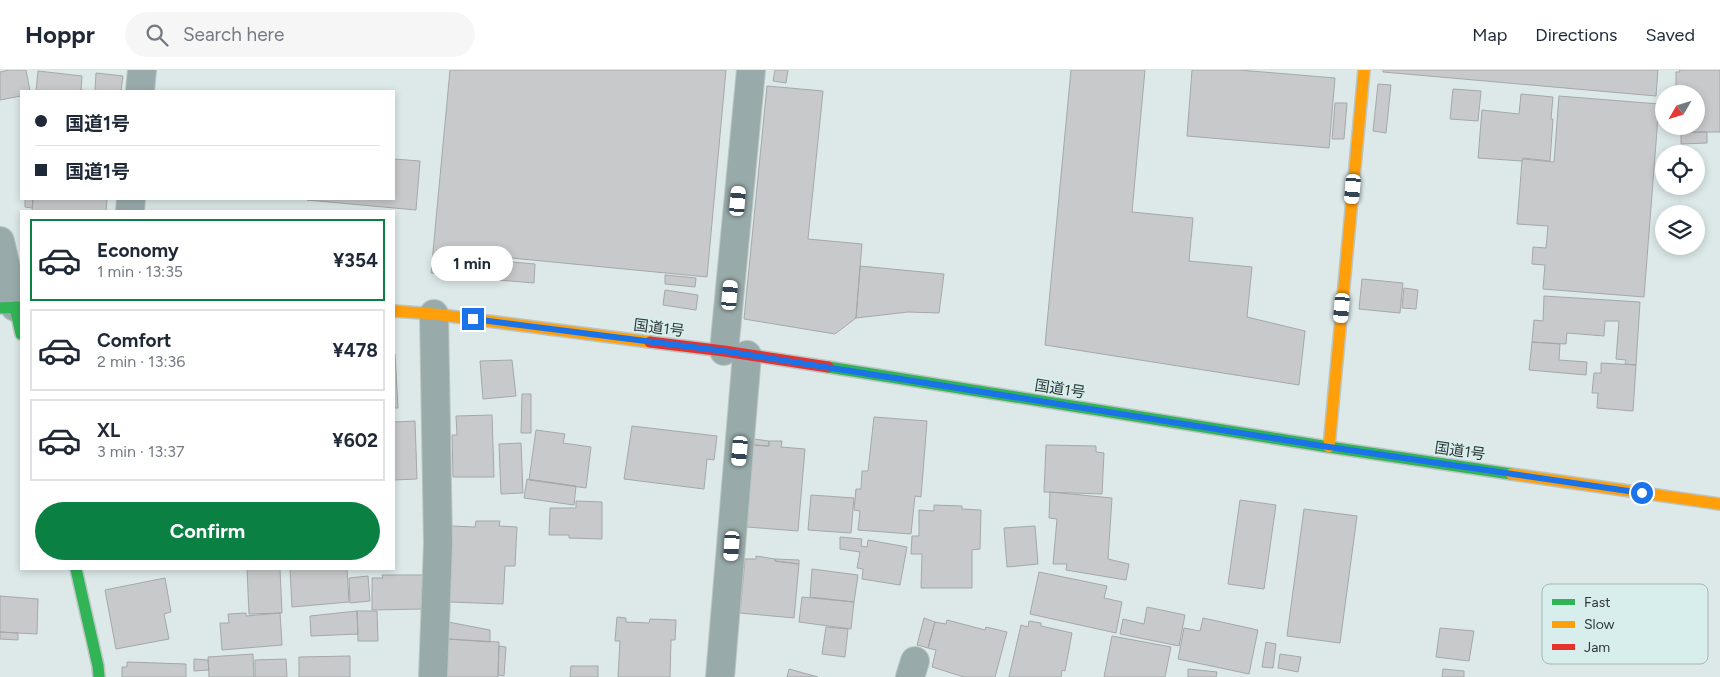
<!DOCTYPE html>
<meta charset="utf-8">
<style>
:root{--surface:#fff;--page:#f6f6f7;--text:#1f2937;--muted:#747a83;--line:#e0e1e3;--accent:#0b8043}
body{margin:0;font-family:Figtree,"Noto Sans JP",sans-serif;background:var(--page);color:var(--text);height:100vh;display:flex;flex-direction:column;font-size:19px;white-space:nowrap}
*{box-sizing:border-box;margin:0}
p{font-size:16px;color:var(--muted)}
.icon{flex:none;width:28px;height:28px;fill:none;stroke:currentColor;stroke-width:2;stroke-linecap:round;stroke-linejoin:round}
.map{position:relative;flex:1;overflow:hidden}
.panel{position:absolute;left:20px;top:140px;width:375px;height:360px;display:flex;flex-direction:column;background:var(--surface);border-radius:0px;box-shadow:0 2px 8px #0003}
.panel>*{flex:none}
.banner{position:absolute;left:20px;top:20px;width:375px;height:110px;border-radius:0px;box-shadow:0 2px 8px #0003;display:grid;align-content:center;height:110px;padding:0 15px;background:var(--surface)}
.needle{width:32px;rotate:231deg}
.fabs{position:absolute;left:1655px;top:15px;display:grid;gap:10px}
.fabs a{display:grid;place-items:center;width:50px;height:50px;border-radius:50%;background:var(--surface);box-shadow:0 2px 8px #0003;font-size:25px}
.end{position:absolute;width:22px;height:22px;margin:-11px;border:6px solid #1a73e8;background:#fff;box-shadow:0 0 0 2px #fff}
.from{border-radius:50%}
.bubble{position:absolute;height:35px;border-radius:18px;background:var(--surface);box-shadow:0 2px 8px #0003;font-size:16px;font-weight:700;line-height:35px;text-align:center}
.car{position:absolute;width:15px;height:30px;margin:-15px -8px;border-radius:6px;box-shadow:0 0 4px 1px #0007;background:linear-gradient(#fff 24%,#345 0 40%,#fff 0 76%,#345 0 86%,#fff 0)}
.banner b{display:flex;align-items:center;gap:18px;height:48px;font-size:19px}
.banner b+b{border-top:1px solid var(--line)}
.banner i{width:12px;height:12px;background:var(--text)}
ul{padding:9px 0 0;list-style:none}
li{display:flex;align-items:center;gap:15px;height:82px;margin:0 10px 8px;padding:0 5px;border:2px solid var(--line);border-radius:0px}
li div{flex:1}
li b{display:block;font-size:19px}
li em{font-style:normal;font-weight:700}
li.current{border-color:var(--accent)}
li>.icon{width:45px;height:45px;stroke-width:1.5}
.cta{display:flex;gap:10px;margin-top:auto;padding:10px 15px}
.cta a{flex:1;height:58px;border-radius:30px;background:var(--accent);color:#fff;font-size:20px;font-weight:700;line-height:58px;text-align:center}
header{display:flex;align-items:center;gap:30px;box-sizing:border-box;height:70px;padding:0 25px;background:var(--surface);border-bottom:1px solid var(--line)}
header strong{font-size:24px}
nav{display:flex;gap:28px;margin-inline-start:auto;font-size:18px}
.search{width:350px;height:45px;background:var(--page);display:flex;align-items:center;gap:12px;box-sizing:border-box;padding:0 18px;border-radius:28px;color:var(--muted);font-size:19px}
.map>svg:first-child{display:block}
</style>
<header>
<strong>Hoppr</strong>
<div class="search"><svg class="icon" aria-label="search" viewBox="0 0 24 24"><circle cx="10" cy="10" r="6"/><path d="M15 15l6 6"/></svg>Search here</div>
<nav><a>Map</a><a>Directions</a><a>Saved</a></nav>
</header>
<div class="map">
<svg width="1720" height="607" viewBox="0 0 1720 607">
<rect width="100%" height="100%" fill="#dce9e8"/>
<!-- building -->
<path fill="#c7c9ca" stroke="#a5a8a9" d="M 9,0 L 26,0 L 30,21 L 21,21 L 21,26 L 0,30 L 0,2 Z
M 450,0 L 726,0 L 707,207 L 470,184 L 468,206 L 431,203 Z
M 775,0 L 788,0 L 786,13 L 773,11 Z
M 1071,0 L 1145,0 L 1132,142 L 1193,148 L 1189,191 L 1252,197 L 1247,247 L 1305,261 L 1299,315 L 1045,275 Z
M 1192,0 L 1239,0 L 1335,8 L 1329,78 L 1187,66 Z
M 1383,0 L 1658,0 L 1656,26 L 1383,2 Z
M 1679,0 L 1720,0 L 1720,62 L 1681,62 L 1681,56 L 1696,56 L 1696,24 L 1676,24 L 1676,2 L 1680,2 Z
M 38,1 L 82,6 L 81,20 L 89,21 L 36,21 Z
M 96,3 L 123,6 L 121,21 L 95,21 Z
M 1378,14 L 1391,15 L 1386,63 L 1373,61 Z
M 767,16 L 823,21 L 808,169 L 862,174 L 856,248 L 835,264 L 744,249 Z
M 1453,19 L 1481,21 L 1478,51 L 1450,49 Z
M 1521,24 L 1553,27 L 1551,49 L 1553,49 L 1550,91 L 1523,88 L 1522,91 L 1478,88 L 1482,40 L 1519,44 Z
M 1559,26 L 1659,34 L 1644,227 L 1543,219 L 1545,195 L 1532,194 L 1533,177 L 1546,178 L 1548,156 L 1517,154 L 1522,91 L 1523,89 L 1554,92 Z
M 1335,33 L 1347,33 L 1344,69 L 1332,69 Z
M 1681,62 L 1707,62 L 1707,73 L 1681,74 Z
M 394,89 L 420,91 L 416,140 L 307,130 L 394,129 Z
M 25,129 L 33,129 L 32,138 L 25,137 Z
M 33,129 L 107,129 L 106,141 L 32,141 Z
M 477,189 L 535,194 L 534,213 L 475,208 Z
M 860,196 L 944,204 L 939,243 L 908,242 L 856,248 Z
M 665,205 L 696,208 L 695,217 L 665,214 Z
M 1362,209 L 1403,213 L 1400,243 L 1359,239 Z
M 1404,218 L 1418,220 L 1416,239 L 1402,238 Z
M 665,220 L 698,225 L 696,240 L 663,235 Z
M 1544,226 L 1640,232 L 1636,295 L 1625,294 L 1626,290 L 1616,289 L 1619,251 L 1605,251 L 1604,266 L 1567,263 L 1566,274 L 1532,272 L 1534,250 L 1543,251 Z
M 1532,272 L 1560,274 L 1559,290 L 1587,292 L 1586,305 L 1529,300 Z
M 394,284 L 395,284 L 398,338 L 394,338 Z
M 512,290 L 516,326 L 483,329 L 480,291 Z
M 1601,293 L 1636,295 L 1633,341 L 1597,338 L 1598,323 L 1592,323 L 1594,303 L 1601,303 Z
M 522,324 L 531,324 L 531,363 L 521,363 Z
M 492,345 L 494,407 L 453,407 L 452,365 L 457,365 L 456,346 Z
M 874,347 L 927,351 L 921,427 L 915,426 L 911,464 L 858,460 L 860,441 L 854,440 L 856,419 L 861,419 L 862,401 L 868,401 Z
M 415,351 L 417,409 L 394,410 L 394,352 Z
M 632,356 L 717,366 L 714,390 L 707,389 L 704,419 L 624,409 Z
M 536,360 L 565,364 L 563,373 L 591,377 L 586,418 L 529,410 Z
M 754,369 L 769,371 L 769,376 L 753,375 Z
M 769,371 L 782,371 L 781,377 L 805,379 L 798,461 L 747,457 L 753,375 L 769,376 Z
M 521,373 L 523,423 L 501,424 L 499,374 Z
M 1046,375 L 1096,376 L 1096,382 L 1104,383 L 1102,424 L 1044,422 Z
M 527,409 L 576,416 L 574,435 L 524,428 Z
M 1050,422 L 1112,428 L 1108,489 L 1129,494 L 1126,510 L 1066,500 L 1067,494 L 1053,494 L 1057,449 L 1049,448 Z
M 811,425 L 854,428 L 851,463 L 808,460 Z
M 1240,430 L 1276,435 L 1264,519 L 1228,514 Z
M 576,431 L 602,432 L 602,469 L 569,468 L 569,465 L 549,465 L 550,438 L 576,438 Z
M 934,435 L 962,436 L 962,439 L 981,440 L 980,479 L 972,480 L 972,518 L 921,518 L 922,484 L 911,484 L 912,466 L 919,466 L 919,440 L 934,441 Z
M 1304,439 L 1357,446 L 1340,573 L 1287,566 Z
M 476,451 L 500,451 L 499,456 L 517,457 L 515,496 L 505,496 L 503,534 L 450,532 L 452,456 L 475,457 Z
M 1035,456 L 1038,494 L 1007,497 L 1004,458 Z
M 840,467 L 862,469 L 861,476 L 867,477 L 868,470 L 907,477 L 900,515 L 862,509 L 863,499 L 857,498 L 860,482 L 840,479 Z
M 756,486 L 775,489 L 775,491 L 799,494 L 794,548 L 740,543 L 745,489 L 756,489 Z
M 775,489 L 799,490 L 799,494 L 775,491 Z
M 247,499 L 280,499 L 282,543 L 249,544 Z
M 290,499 L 347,499 L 349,532 L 292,537 Z
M 812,499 L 858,505 L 854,532 L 810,527 Z
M 1039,502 L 1107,516 L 1104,528 L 1122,532 L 1116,563 L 1030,544 Z
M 382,505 L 428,505 L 427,517 L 422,518 L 422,539 L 372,540 L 372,508 L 383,508 Z
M 368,506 L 370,531 L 350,533 L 349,508 Z
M 165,508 L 171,542 L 164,544 L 169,569 L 116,579 L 105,520 Z
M 0,526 L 38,529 L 37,564 L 0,562 Z
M 802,527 L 854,532 L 851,559 L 799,552 Z
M 1147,537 L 1185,545 L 1179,576 L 1120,564 L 1123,549 L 1144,554 Z
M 357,541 L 358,564 L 311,566 L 310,546 Z
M 357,541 L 377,541 L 378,571 L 358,571 Z
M 246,543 L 246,546 L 280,543 L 282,575 L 222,580 L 220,553 L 229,553 L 228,544 Z
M 617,547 L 626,548 L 626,552 L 649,553 L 650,549 L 676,550 L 675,570 L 671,570 L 670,607 L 618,607 L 620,571 L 615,571 Z
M 924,548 L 935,552 L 928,578 L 917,575 Z
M 1203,548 L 1258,560 L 1249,604 L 1178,589 L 1184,558 L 1200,561 Z
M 947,550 L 985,560 L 986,557 L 1007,562 L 995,607 L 964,607 L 932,597 L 936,580 L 928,578 L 935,552 L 946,554 Z
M 1029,551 L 1041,553 L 1041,556 L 1072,563 L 1065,601 L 1062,600 L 1061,607 L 1009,607 L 1021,555 L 1028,557 Z
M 448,552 L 490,560 L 490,572 L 448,569 Z
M 826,557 L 848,559 L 845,587 L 822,584 Z
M 1440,558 L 1474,561 L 1469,591 L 1436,587 Z
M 0,562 L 18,563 L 18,570 L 0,569 Z
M 1112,566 L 1171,577 L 1165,607 L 1104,607 Z
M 448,569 L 499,572 L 498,607 L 446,607 Z
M 1266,572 L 1276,574 L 1273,598 L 1262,597 Z
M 499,576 L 506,577 L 504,606 L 498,605 Z
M 253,584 L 254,607 L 209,607 L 208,587 Z
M 1280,584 L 1301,587 L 1298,602 L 1278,598 Z
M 350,586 L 350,607 L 299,607 L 299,587 Z
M 194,589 L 208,590 L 209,600 L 194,601 Z
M 286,589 L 287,607 L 255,607 L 255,590 Z
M 127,592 L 186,594 L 186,607 L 122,607 L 122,597 L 127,597 Z
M 571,596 L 598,596 L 598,607 L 570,607 Z
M 789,599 L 818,607 L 787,607 Z
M 1188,599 L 1217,602 L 1216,607 L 1188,607 Z
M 1443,599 L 1464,601 L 1464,607 L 1442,607 Z"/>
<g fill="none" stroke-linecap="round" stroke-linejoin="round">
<!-- street casing -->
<g stroke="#bac5c4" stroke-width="30">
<path id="street" d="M 140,21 L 142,0
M 130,141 L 131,129
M 0,171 L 15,237
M 724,281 L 751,0
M 433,607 L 438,474 L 434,244
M 720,607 L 747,285
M 910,607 L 915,591"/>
</g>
<!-- fast casing -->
<g stroke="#bac5c4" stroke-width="14">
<path id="fast" d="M 15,237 L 21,264
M 0,238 L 21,237
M 828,297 L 1329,377 L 1511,404
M 76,499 L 98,596 L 99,607"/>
</g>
<!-- slow casing -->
<g stroke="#bac5c4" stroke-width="14">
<path id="slow" d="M 394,241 L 434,244 L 650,272
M 1329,377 L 1364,0
M 1511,404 L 1720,434"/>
</g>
<!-- jam casing -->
<g stroke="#bac5c4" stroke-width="14">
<path id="jam" d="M 650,272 L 724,281 L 828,297"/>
</g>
<!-- street -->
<use href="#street" stroke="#98abaa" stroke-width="28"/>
<!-- fast -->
<use href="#fast" stroke="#30b455" stroke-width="11"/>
<!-- slow -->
<use href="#slow" stroke="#ff9f0a" stroke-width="11"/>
<!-- jam -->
<use href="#jam" stroke="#e5322d" stroke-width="11"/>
</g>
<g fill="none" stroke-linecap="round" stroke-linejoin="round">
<!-- route -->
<path stroke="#1a73e8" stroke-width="6" d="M 473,249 L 724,281 L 1329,377 L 1642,423"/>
</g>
<g text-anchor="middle" stroke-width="4" stroke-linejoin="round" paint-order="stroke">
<!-- street labels -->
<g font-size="15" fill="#2f3737" stroke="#d7eeed">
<text transform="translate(659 258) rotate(7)" y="5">国道1号</text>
<text transform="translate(1060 319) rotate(9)" y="5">国道1号</text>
<text transform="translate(1460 381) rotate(8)" y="5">国道1号</text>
</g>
</g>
<!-- legend -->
<rect x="1542" y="514" width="166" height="80" rx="8" fill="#d7eeed" stroke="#a5b7b6" stroke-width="1"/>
<rect x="1552" y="529" width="23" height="6" fill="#30b455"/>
<rect x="1552" y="551" width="23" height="7" fill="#ff9f0a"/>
<rect x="1552" y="574" width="23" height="6" fill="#e5322d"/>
<g font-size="14" fill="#2f3737">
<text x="1584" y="537">Fast</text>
<text x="1584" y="559">Slow</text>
<text x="1584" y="582">Jam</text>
</g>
</svg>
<div class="fabs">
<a><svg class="needle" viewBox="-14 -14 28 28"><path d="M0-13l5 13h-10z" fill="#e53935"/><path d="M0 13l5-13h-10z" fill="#747a83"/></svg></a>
<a><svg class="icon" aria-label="locate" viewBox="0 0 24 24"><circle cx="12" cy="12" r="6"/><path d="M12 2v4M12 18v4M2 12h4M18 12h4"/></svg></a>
<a><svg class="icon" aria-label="layers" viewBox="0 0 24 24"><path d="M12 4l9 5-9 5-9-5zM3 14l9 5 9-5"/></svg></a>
</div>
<i class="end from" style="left:1642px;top:423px"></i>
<i class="end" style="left:473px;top:249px"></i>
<div class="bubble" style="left:431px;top:176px;width:82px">1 min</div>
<i class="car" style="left:1353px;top:119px;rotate:185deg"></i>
<i class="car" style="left:738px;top:131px;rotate:5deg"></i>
<i class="car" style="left:730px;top:225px;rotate:5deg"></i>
<i class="car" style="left:1342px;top:238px;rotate:185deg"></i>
<i class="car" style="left:740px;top:381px;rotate:185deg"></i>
<i class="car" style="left:732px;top:476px;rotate:184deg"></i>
<div class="banner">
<b><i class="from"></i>国道1号</b>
<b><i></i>国道1号</b>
</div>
<section class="panel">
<ul>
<li class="current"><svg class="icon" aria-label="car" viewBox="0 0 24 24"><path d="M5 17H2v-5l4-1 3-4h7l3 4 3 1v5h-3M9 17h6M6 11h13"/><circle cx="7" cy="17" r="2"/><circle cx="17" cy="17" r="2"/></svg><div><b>Economy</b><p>1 min · 13:35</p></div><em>¥354</em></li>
<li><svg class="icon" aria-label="car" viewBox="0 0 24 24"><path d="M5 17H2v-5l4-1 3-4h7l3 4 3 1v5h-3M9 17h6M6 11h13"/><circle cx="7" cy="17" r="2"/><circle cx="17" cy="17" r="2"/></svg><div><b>Comfort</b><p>2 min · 13:36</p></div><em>¥478</em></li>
<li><svg class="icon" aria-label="car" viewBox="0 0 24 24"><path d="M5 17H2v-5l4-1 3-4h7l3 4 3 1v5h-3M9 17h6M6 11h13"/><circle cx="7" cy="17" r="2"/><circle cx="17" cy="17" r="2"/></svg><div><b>XL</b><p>3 min · 13:37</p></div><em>¥602</em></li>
</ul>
<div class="cta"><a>Confirm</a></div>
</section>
</div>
